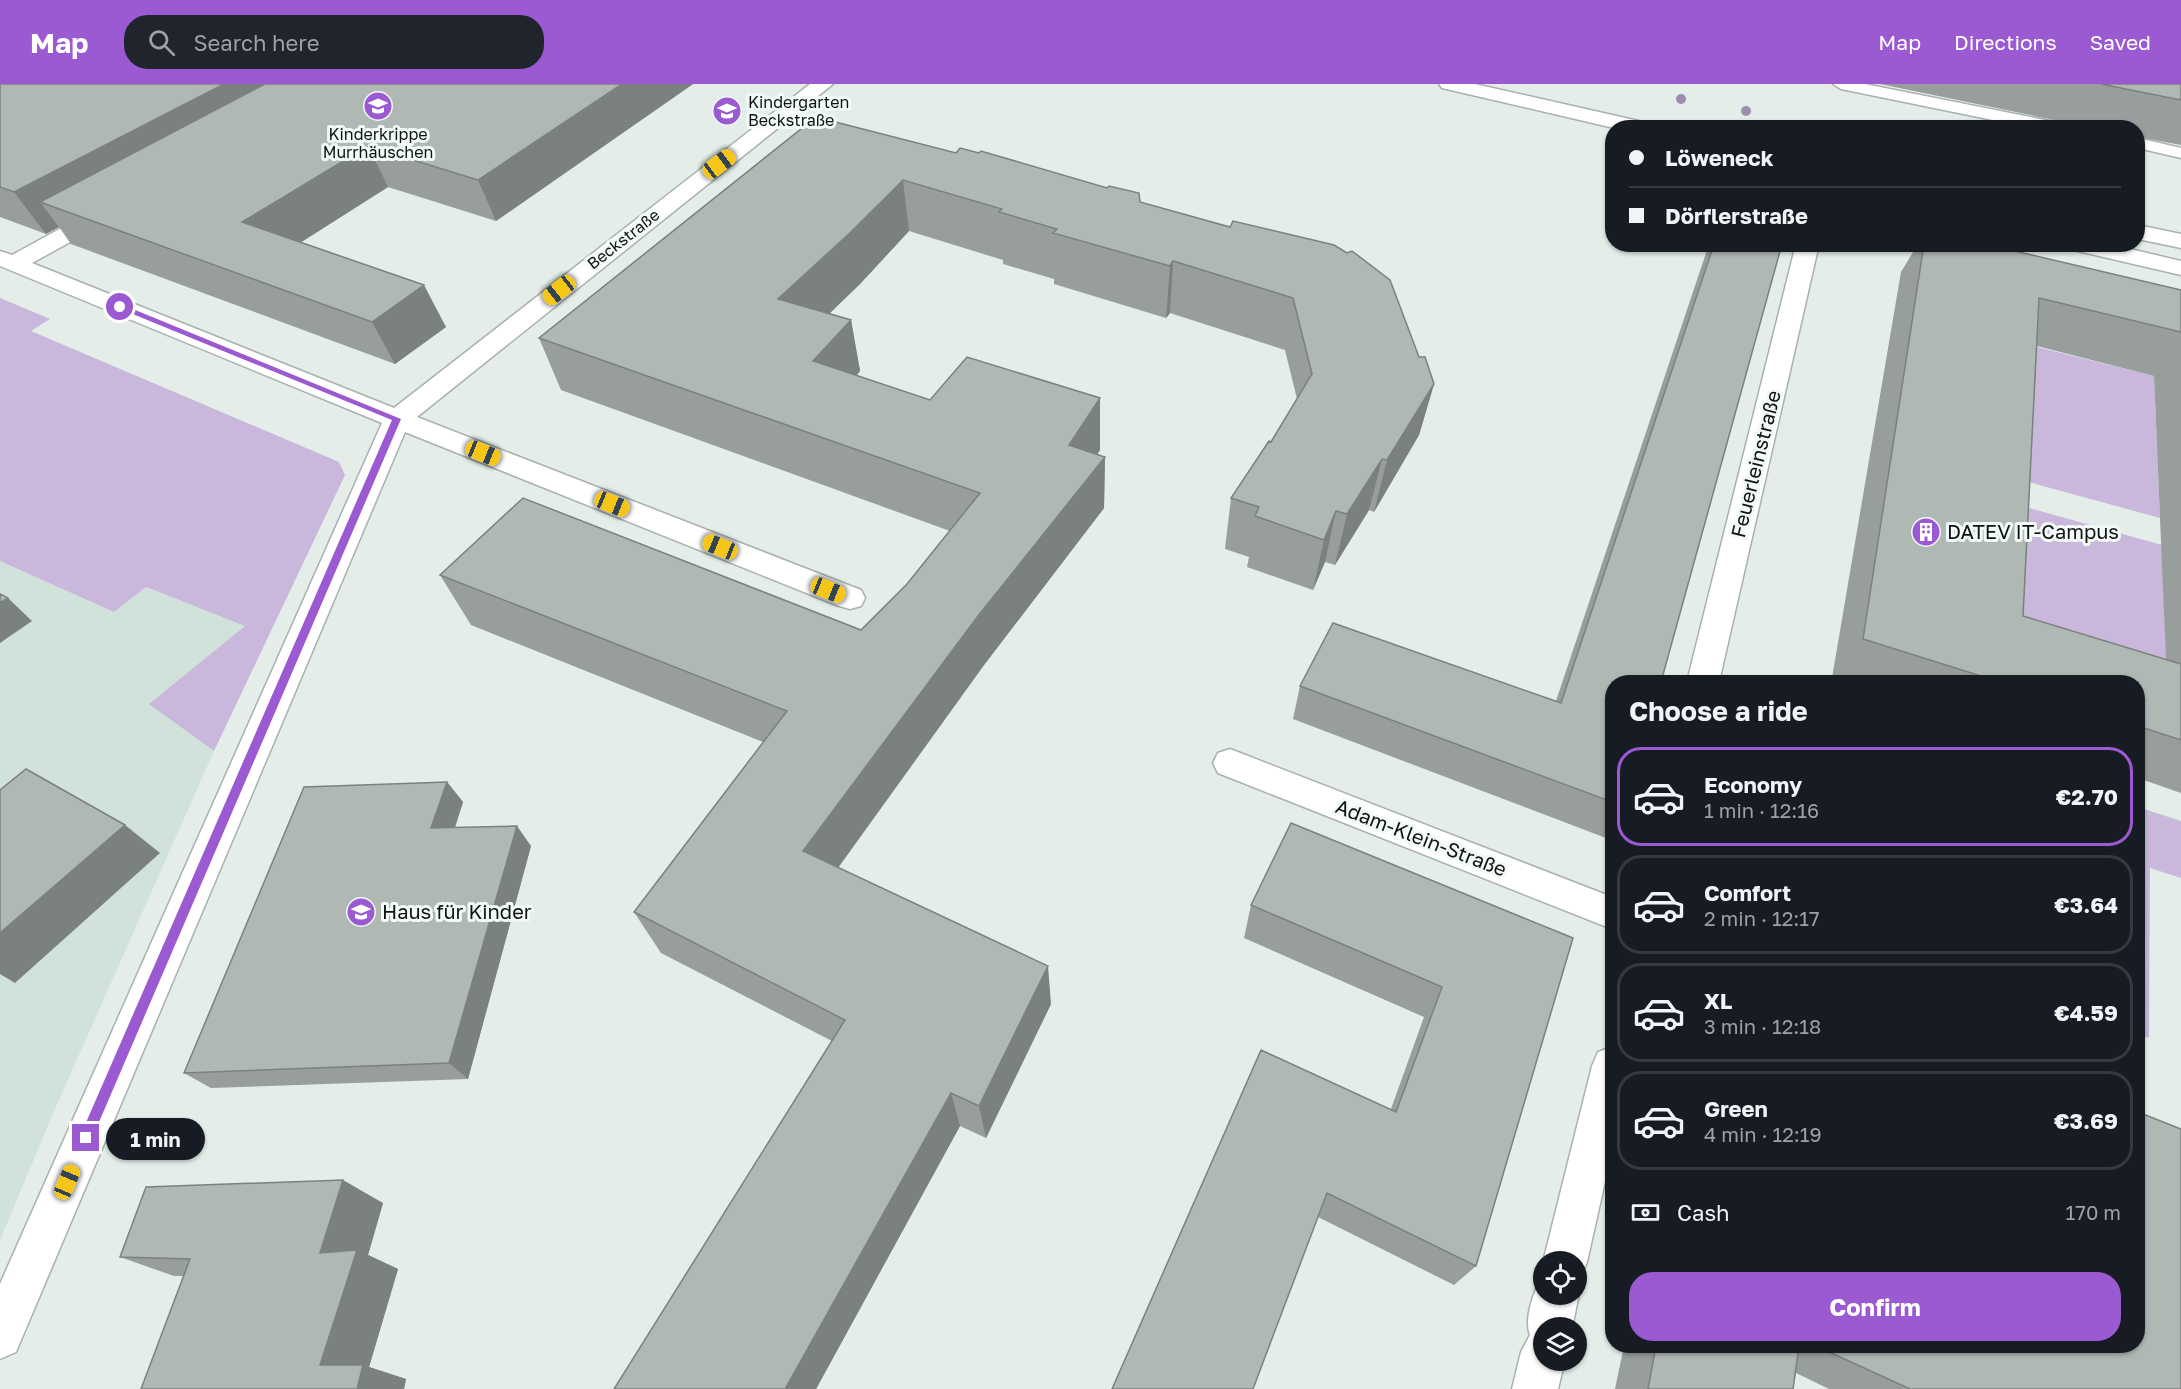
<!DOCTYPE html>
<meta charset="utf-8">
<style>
:root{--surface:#171b24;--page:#20242c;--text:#f1f3f6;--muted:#9ea1a6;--line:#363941;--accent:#9b5ad1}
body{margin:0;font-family:"Golos Text",sans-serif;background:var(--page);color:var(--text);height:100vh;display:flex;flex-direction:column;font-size:22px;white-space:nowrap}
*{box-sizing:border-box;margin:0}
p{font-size:20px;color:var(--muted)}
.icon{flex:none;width:33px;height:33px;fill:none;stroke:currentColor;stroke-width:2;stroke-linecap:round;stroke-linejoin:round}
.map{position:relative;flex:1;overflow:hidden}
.drawer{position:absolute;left:1605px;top:591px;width:540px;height:678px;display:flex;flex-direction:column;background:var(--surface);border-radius:24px;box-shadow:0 2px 4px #0004}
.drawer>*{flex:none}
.banner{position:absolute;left:1605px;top:36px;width:540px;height:132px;border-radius:24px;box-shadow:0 2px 4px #0004;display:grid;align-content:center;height:132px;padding:0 24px;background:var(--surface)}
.controls{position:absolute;left:1533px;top:1167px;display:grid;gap:12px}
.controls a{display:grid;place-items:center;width:54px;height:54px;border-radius:50%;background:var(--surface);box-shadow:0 2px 4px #0004;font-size:30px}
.end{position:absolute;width:27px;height:27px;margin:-14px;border:8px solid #9b5ad1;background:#fff;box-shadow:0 0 0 3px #fff}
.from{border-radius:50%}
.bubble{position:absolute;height:42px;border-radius:21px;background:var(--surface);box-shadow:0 2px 4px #0004;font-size:20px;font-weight:700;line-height:42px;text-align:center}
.car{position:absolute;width:18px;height:36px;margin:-18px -9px;border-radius:8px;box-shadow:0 0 4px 2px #0007;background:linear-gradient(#f5c518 24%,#345 0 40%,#f5c518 0 76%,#345 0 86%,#f5c518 0)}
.banner b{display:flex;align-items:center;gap:21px;height:57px;font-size:22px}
.banner b+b{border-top:2px solid var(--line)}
.banner i{width:15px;height:15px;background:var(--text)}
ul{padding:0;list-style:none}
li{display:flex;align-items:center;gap:18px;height:99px;margin:0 12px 9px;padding:0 12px;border:3px solid var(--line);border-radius:24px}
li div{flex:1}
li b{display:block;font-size:22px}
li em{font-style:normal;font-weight:700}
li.on{border-color:var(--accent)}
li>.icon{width:54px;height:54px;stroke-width:1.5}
h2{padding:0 24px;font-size:27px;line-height:72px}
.pay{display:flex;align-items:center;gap:15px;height:66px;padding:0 24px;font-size:22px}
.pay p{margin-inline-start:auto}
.button{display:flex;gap:12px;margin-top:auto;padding:12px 24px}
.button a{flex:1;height:69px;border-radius:24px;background:var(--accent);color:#fff;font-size:24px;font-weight:700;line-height:69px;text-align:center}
header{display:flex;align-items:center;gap:36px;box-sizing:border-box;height:84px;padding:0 30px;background:var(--accent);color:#fff}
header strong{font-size:28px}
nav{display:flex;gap:33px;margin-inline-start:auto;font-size:21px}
.search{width:420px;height:54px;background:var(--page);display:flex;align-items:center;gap:15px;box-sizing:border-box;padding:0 21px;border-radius:24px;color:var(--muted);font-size:22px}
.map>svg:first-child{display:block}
</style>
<header>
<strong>Map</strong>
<div class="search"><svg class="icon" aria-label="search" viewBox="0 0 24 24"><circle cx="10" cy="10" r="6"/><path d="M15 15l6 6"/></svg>Search here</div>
<nav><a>Map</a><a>Directions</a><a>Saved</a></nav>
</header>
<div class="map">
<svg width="2181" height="1305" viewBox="0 0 2181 1305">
<rect width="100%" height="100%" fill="#e4ede8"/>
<!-- built -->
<path fill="#d1e2da" d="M 0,477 L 114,528 L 145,503 L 246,542 L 150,620 L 214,667 L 54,1027 L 0,1156 Z"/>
<!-- green -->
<path fill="#c9b8dc" d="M 0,214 L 50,235 L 31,247 L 339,378 L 345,391 L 214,667 L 149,620 L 245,542 L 146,503 L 114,528 L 0,477 Z
M 2009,256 L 2154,292 L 2160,434 L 1999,390 Z
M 1997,415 L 2162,461 L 2168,629 L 2138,598 L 1986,572 Z
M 2138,723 L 2181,737 L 2181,794 L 2150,784 L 2149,954 L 2138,949 Z"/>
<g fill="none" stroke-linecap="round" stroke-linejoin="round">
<!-- lane casing -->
<g stroke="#a8b1ad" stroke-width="3">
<path id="lane" d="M 1833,0 L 1865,0 L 2060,39 L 2068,44 L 2032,44 L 1841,5 Z
M 2138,54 L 2181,64 L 2181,74 L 2138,64 Z"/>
</g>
<!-- street casing -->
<g stroke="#a8b1ad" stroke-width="3">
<path id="street" d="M 810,0 L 833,0 L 417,333 L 861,506 L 865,514 L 861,522 L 850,525 L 839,522 L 405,348 L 16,1268 L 0,1275 L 0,1200 L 382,339 L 0,182 L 0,167 L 12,171 L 96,125 L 104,123 L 112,125 L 115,130 L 112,135 L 32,179 L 394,324 Z
M 1796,160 L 1819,160 L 1719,598 L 1687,598 Z
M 1230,665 L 1612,813 L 1612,845 L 1218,689 L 1213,679 L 1218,669 Z
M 1612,963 L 1612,1066 L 1587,1178 L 1580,1193 L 1576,1195 L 1576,1178 L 1543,1178 L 1592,982 L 1598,968 Z
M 1544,1193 L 1544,1210 L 1576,1210 L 1576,1204 L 1579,1210 L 1572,1244 L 1544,1244 L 1544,1276 L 1565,1276 L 1558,1305 L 1512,1305 L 1521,1268 L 1530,1251 C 1524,1237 1533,1204 1544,1193 Z"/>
</g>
<!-- secondary casing -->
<g stroke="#a8b1ad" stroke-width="3">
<path id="secondary" d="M 1439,0 L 1475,0 L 1643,38 L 1650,40 L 1653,44 L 1614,44 L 1442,4 Z
M 2138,141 L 2181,150 L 2181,164 L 2138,155 Z
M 2066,160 L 2109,160 L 2181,177 L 2181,191 L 2069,165 Z"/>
</g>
<!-- lane -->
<use href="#lane" fill="#fff" fill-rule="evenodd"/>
<!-- street -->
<use href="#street" fill="#fff" fill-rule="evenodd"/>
<!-- secondary -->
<use href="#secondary" fill="#fff" fill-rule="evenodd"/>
</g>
<!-- trees -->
<g fill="#9d8db0">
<circle cx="1681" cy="15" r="5"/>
<circle cx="1746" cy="27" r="5"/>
</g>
<!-- wall -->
<path fill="#979e9b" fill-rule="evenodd" d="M 0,0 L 693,0 L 496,137 L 388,103 L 301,158 L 446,243 L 395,280 L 71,160 L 59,143 L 46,150 L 0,133 Z
M 1880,0 L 2181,0 L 2181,61 L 2138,53 L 2138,44 L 2093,44 Z
M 816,33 L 1140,118 L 1419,273 L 1434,300 L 1419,351 L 1374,428 L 1369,426 L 1335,481 L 1325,478 L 1313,506 L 1247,483 L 1249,473 L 1225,465 L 1231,414 L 1271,358 L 1297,315 L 1285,266 L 1170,229 L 1166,234 L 1054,200 L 1054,195 L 1003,180 L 1003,176 L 909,147 L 860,200 L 829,229 L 851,236 L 860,287 L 857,291 L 930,316 L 1100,366 L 1097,370 L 1105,373 L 1104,424 L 984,581 L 838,784 L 1051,920 L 986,1054 L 960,1042 L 816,1305 L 614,1305 L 832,957 L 661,869 L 634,828 L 763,658 L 471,541 L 440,491 L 861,546 L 907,500 L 950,447 L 561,306 L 539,254 Z
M 1709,160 L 1782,160 L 1612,598 L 1612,744 L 1606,754 L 1293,635 L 1300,602 L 1556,617 Z
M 1918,160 L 1985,160 L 2181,206 L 2181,709 L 2138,694 L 2138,598 L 1846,598 L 1832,594 L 1901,188 ZM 2037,262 L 2154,292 L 2166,576 L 2023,532 Z
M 447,698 L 463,718 L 455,744 L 531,762 L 468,995 L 211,1004 L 184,989 Z
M 1251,821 L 1573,854 L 1476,1182 L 1454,1201 L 1318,1133 L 1112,1305 L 1391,1025 L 1424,933 L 1244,854 Z
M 383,1119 L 368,1171 L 398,1185 L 369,1283 L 406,1295 L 404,1305 L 141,1305 L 184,1192 L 174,1192 L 120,1173 Z
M 1624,1262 L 2138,1262 L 2181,1305 L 1829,1305 L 1796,1289 L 1793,1305 L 1615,1305 Z"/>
<!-- shaded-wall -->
<path fill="#7b817e" d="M 224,0 L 322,0 L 40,118 L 59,143 L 46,150 L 14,108 Z
M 622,0 L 693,0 L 496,137 L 478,96 Z
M 368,62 L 388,103 L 267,180 L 242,138 Z
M 903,96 L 909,147 L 860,200 L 791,267 L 778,215 Z
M 1173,177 L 1170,229 L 1166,234 L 1170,182 Z
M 424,201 L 446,243 L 395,280 L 372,238 Z
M 851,236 L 860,287 L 825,328 L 813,277 Z
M 1434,300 L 1419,351 L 1374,428 L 1387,376 Z
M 1100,314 L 1100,366 L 1070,412 L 1069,361 Z
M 1105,373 L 1104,424 L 984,581 L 819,810 L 803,767 L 978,532 Z
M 1382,375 L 1369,426 L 1335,481 L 1347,430 Z
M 1336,427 L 1325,478 L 1313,506 L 1324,456 Z
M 8,514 L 32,537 L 0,559 L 0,519 Z
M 447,698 L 463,718 L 448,764 L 431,744 Z
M 125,741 L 160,769 L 15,899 L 0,890 L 0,849 Z
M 517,742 L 531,762 L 468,995 L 449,979 Z
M 1048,882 L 1051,920 L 986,1054 L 979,1022 Z
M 951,1009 L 960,1042 L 816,1305 L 785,1305 Z
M 343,1096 L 383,1119 L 368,1171 L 398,1185 L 369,1283 L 406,1295 L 404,1305 L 357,1305 L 320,1281 L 320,1169 Z"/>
<!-- building -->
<path fill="#b0b8b4" stroke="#7b817e" stroke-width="1.5" d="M 0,0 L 224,0 L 14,108 L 0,103 Z
M 265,0 L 622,0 L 478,96 L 368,62 L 242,138 L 424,201 L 372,238 L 40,118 Z
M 2101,0 L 2181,0 L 2181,16 Z
M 816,33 L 956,69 L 960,64 L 979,69 L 981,67 L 1107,104 L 1109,102 L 1139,109 L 1140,118 L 1230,143 L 1233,137 L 1334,161 L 1347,169 L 1352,167 L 1390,196 L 1419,273 L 1425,273 L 1434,300 L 1387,376 L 1382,375 L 1347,430 L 1336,427 L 1324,456 L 1255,432 L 1259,423 L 1231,414 L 1269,357 L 1271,358 L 1312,290 L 1293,214 L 1173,177 L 1170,182 L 1053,149 L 1057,145 L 999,128 L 1002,125 L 903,96 L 851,148 L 778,215 L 851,236 L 813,277 L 930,316 L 967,273 L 1100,314 L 1069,361 L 1105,373 L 978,532 L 803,767 L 1048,882 L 979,1022 L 951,1009 L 785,1305 L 614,1305 L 845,936 L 634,828 L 787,627 L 440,491 L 523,414 L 861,546 L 907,500 L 980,409 L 539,254 Z
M 1714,160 L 1782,160 L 1661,598 L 1612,598 L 1612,718 L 1300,602 L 1333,539 L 1561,619 Z
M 1924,160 L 1985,160 L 2181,206 L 2181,248 L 2039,214 L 2023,532 L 2181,580 L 2181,656 L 2138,642 L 2138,598 L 2000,598 L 1863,555 Z
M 0,510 L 8,514 L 0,519 Z
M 26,685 L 125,741 L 0,849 L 0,706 Z
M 447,698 L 431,744 L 517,742 L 449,979 L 184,989 L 304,703 Z
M 1291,739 L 1573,854 L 1476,1182 L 1327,1109 L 1253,1305 L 1112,1305 L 1261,966 L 1396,1028 L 1442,903 L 1251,821 Z
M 2138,1028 L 2181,1045 L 2181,1305 L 1910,1305 L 1816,1262 L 2106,1262 L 2119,1267 L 2119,1262 L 2138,1262 Z
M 343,1096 L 320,1169 L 357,1166 L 320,1281 L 363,1281 L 357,1305 L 141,1305 L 190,1175 L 120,1173 L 146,1103 Z
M 1656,1262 L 1799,1262 L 1793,1305 L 1648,1305 Z"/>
<!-- route -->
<path fill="#9b5ad1" d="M 118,221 L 123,221 L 401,335 L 90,1059 L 86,1060 L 81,1059 L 81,1050 L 392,336 L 118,224 Z"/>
<!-- icons -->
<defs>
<g id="school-disc" transform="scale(1.5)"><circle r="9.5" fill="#9b5ad1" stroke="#f1faf6"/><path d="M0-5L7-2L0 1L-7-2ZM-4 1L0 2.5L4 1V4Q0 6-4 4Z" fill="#fff"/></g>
<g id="building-disc" transform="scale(1.5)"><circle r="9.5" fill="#9b5ad1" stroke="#f1faf6"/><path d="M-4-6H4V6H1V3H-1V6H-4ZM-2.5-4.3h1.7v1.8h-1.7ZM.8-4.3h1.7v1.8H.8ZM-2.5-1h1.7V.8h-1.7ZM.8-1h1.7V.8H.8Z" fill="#fff"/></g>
</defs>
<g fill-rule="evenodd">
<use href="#school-disc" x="378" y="22"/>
<use href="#school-disc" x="727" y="27"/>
<use href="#building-disc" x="1926" y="448"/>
<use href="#school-disc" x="361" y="828"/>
</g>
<g text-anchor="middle" stroke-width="6" stroke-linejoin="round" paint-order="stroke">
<!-- far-poi labels -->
<g font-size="16" fill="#101312" stroke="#f1faf6" text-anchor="start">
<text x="748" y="24">Kindergarten<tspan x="748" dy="18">Beckstraße</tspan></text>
<text x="378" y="56" text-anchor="middle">Kinderkrippe<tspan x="378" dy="18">Murrhäuschen</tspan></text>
</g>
<!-- far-street labels -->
<g font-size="16" fill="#101312" stroke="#f1faf6">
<text transform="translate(623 155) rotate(-38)" y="6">Beckstraße</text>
</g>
<!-- street labels -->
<g font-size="20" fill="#101312" stroke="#f1faf6">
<text transform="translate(1756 380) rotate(-76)" y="7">Feuerleinstraße</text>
<text transform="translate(1421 754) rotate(21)" y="7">Adam-Klein-Straße</text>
</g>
<!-- poi labels -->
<g font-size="20" fill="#101312" stroke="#f1faf6" text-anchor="start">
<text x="1947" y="455">DATEV IT-Campus</text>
<text x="382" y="835">Haus für Kinder</text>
</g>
</g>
</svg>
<div class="controls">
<a><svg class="icon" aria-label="locate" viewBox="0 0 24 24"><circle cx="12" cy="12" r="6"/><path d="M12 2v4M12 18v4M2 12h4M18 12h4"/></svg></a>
<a><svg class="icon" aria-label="layers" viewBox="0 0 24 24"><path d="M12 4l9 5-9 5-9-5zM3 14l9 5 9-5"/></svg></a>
</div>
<i class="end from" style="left:120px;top:223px"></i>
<i class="end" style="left:86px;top:1054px"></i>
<div class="bubble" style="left:106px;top:1034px;width:99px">1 min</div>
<i class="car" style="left:719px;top:80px;rotate:53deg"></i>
<i class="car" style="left:559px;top:206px;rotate:232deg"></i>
<i class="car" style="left:483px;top:369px;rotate:112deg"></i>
<i class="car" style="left:612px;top:420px;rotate:112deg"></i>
<i class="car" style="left:720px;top:463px;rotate:292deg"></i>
<i class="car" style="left:828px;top:506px;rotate:112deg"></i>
<i class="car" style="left:67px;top:1098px;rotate:23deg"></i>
<div class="banner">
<b><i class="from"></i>Löweneck</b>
<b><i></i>Dörflerstraße</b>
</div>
<section class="drawer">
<h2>Choose a ride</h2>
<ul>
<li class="on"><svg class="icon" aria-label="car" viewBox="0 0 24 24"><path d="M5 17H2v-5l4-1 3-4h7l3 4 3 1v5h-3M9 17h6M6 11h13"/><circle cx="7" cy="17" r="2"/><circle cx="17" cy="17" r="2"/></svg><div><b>Economy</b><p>1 min · 12:16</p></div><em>€2.70</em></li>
<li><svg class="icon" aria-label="car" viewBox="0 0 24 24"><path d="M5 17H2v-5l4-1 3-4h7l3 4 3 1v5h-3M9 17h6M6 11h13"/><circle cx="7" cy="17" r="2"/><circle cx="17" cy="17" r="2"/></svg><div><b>Comfort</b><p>2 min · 12:17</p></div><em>€3.64</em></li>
<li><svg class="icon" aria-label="car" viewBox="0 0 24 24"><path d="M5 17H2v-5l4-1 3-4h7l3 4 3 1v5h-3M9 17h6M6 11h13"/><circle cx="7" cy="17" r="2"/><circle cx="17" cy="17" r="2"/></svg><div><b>XL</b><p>3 min · 12:18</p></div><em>€4.59</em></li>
<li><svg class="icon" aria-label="car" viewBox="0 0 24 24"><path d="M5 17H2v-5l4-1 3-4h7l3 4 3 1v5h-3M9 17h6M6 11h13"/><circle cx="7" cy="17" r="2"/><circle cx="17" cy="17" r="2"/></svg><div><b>Green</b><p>4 min · 12:19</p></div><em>€3.69</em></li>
</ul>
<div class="pay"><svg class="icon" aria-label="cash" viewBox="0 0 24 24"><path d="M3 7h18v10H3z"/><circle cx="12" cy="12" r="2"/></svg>Cash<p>170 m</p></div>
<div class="button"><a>Confirm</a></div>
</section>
</div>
